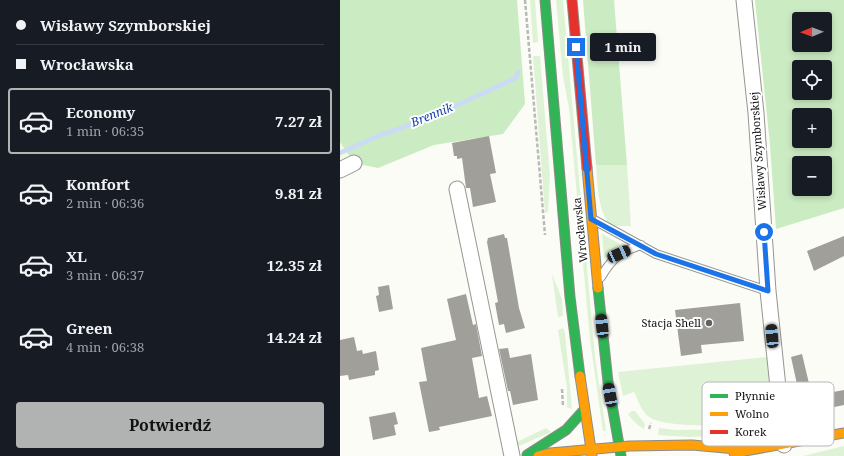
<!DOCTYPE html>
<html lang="pl">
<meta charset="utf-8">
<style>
:root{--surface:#171b24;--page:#242831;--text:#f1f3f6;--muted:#9ea1a6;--line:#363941;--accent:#b1b2b2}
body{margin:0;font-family:"Noto Serif",serif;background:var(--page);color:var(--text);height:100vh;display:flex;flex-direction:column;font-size:15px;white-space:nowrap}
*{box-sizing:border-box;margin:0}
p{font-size:13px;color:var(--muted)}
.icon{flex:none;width:22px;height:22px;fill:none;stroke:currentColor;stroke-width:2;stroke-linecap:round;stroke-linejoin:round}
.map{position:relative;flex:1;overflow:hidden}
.side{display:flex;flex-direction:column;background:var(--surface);width:340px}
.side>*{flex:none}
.top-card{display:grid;align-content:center;height:88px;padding:0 16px;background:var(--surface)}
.needle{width:26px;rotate:269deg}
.tools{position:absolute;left:452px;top:12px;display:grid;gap:8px}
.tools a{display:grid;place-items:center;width:40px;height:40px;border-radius:4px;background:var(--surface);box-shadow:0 2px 6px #0003;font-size:20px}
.end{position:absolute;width:18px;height:18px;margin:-9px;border:5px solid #1a73e8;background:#fff;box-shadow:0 0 0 2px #fff}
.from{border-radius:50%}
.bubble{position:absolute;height:28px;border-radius:4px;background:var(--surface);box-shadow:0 2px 6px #0003;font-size:13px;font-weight:700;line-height:28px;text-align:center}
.car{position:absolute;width:12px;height:24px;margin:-12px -6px;border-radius:5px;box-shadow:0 0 3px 1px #0007;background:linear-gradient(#222 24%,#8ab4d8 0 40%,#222 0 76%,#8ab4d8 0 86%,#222 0)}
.top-card b{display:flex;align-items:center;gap:14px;height:38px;font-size:15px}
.top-card b+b{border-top:1px solid var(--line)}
.top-card i{width:10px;height:10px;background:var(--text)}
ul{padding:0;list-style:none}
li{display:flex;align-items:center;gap:12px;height:66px;margin:0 8px 6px;padding:0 8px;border:2px solid transparent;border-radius:4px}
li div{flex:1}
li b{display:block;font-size:15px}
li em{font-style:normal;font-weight:700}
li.active{border-color:var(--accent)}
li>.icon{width:36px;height:36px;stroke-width:1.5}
.primary-button{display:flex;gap:8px;margin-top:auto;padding:8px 16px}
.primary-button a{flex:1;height:46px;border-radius:4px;background:var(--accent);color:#111;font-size:16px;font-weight:700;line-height:46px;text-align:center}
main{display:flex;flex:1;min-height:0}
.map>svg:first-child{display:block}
</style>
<main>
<section class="side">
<div class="top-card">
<b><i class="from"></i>Wisławy Szymborskiej</b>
<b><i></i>Wrocławska</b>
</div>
<ul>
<li class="active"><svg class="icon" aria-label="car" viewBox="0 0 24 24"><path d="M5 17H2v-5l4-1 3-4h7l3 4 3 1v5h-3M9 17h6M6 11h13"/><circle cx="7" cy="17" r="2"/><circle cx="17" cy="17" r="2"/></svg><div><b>Economy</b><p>1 min · 06:35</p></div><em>7.27 zł</em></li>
<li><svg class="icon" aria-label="car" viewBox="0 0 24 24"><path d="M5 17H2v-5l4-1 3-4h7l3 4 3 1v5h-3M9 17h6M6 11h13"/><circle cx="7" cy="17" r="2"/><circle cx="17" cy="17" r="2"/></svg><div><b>Komfort</b><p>2 min · 06:36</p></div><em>9.81 zł</em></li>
<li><svg class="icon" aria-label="car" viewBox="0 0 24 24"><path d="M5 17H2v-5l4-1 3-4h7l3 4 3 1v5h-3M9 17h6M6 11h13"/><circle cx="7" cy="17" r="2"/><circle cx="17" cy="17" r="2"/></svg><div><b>XL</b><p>3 min · 06:37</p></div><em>12.35 zł</em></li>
<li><svg class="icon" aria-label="car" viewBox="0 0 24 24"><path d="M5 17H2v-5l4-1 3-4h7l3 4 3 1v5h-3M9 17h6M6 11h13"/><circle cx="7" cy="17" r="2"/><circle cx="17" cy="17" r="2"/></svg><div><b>Green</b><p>4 min · 06:38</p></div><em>14.24 zł</em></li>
</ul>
<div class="primary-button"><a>Potwierdź</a></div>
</section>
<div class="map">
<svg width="504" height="456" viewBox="0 0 504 456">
<rect width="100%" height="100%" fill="#fbfcf5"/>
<!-- farmland -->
<path fill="#f4f9e1" d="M 0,142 L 14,163 L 0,170 Z"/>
<!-- green -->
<path fill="#def3d5" d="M 190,0 L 195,0 L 198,42 L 193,43 Z
M 216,0 L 223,0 L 255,357 L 266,431 L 263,431 L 250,340 L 229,108 L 223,77 Z
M 193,56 L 200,56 L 210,176 L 208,212 L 205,213 Z
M 256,165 L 287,165 L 291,226 L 271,226 C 257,209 258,187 256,165 Z
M 262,234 L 280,244 L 264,258 Z
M 212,274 L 222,299 L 223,316 L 218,317 Z
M 223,328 L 225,333 L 232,409 L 227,407 L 227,388 L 218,330 Z
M 427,357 L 433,410 L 433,418 L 431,424 C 408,425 323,430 308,416 C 301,410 298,400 294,392 L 283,396 L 278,372 Z
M 292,411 L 295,411 L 305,424 L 304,429 C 297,425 293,421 288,414 Z
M 206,428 L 211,432 L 179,446 L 177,442 Z
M 319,428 L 334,430 L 428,429 L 422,434 L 349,437 L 318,435 Z
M 504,446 L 504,456 L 463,456 Z"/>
<!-- forest -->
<path fill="#cbebc2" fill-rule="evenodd" d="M 0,0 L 177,0 L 185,104 L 163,134 L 94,145 L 38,168 L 14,163 L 0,142 Z
M 243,0 L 274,0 L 287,165 L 256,165 Z
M 415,0 L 504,0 L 504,208 L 436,229 L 430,145 ZM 459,19 L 485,19 L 485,45 L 459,45 ZM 459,67 L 485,67 L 485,93 L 459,93 ZM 459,115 L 485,115 L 485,141 L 459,141 ZM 459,163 L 485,163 L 485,189 L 459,189 Z"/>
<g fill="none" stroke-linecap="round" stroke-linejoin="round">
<!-- stream -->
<path stroke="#cadaf7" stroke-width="4.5" d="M 0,153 L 38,136 L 87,119 L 176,78 L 178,72"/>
</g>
<!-- building -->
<path fill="#a09f9a" d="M 149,136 L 156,173 L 150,174 L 156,202 L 133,207 L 130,188 L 126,188 L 122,158 L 117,159 L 117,156 L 114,156 L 112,143 Z
M 164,234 L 165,238 L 167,238 L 179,308 L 185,328 L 166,333 L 164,324 L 159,325 L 155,303 L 158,302 L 147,242 L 148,238 Z
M 504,236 L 504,256 L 474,271 L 467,251 Z
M 49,285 L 53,309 L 39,312 L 36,296 L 39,295 L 38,287 Z
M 126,294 L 133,325 L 136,324 L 142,356 L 132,358 L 139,398 L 147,396 L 152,416 L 99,427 L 100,430 L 89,432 L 79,382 L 87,381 L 81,348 L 116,340 L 107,299 Z
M 400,303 L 404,341 L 361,345 L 362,353 L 341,356 L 335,310 Z
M 14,337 L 17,351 L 22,350 L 23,354 L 36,351 L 39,370 L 35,371 L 35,375 L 9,380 L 8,375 L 0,376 L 0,340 Z
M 168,348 L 170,358 L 191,354 L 198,400 L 173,405 L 170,391 L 168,391 L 159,349 Z
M 462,354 L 472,396 L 504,390 L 504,405 L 456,415 L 453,400 L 460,398 L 451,357 Z
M 55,412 L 58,424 L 54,425 L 56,435 L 33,440 L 29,417 Z"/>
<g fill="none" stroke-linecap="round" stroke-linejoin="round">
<!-- lane casing -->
<g stroke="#969693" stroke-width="10">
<path id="lane" d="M 254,220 L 316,254 L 428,291
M 261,277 C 272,258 280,252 301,245"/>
</g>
<!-- street casing -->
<g stroke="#969693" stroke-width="17">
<path id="street" d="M 404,0 L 416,113 L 428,291 L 444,445
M 0,170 L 14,163
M 117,189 L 172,456"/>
</g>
<!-- fast casing -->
<g stroke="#8c8d8a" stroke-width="11">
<path id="fast" d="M 205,0 L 230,297 L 240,376
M 258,288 L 268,382 L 281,456
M 187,455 L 226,430 L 244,410"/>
</g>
<!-- slow casing -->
<g stroke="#8c8d8a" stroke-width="11">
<path id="slow" d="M 247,168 L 258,288
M 240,376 L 252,456
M 394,453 L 504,433
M 198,456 L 210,453 L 290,446 L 352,445 L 407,450"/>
</g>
<!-- jam casing -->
<g stroke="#8c8d8a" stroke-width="11">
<path id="jam" d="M 232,0 L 247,168"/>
</g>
<!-- path -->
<path stroke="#b9b9b8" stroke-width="2.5" stroke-dasharray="4 2" stroke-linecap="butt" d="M 185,0 L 205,235
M 222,389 L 223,406
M 309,429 L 311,423"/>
<!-- lane -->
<use href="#lane" stroke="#fefffe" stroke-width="8"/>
<!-- street -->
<use href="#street" stroke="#fefffe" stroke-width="15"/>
<!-- fast -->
<use href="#fast" stroke="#30b455" stroke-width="9"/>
<!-- slow -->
<use href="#slow" stroke="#ff9f0a" stroke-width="9"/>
<!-- jam -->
<use href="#jam" stroke="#e5322d" stroke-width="9"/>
</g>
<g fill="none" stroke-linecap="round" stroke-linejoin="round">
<!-- route -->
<path stroke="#1a73e8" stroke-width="5" d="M 236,47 L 251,219 L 316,254 L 428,291 L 424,232"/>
</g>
<!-- markers -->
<circle fill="#626360" stroke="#fff" stroke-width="1.5" cx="369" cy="323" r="4"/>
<g text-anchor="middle" stroke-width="4" stroke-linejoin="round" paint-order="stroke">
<!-- street labels -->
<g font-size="11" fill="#101010" stroke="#fff">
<text transform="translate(418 151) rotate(-94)" y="4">Wisławy Szymborskiej</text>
<text transform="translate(240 230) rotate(-96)" y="4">Wrocławska</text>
</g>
<!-- poi labels -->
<g font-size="11" fill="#101010" stroke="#fff" text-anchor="end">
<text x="361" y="327">Stacja Shell</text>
</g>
<!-- water labels -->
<g font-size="12" font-style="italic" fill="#133da7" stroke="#fff">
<text transform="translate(92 115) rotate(-22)" y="4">Brennik</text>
</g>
</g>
<!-- legend -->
<rect x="362" y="382" width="132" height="64" rx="6" fill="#fff" stroke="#b7b7b7" stroke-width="1"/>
<rect x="370" y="394" width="18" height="4" fill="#30b455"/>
<rect x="370" y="412" width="18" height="4" fill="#ff9f0a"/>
<rect x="370" y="430" width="18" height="4" fill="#e5322d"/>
<g font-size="11" fill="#101010">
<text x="395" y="400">Płynnie</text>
<text x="395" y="418">Wolno</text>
<text x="395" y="436">Korek</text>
</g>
</svg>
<div class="tools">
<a><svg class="needle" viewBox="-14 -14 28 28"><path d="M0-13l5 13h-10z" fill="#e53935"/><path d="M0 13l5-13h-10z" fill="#9ea1a6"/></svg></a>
<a><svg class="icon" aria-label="locate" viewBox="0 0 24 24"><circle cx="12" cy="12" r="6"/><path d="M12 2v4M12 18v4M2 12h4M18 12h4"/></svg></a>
<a>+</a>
<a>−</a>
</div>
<i class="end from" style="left:424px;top:232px"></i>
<i class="end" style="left:236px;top:47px"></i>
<div class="bubble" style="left:250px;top:33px;width:66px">1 min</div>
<i class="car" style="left:279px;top:254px;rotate:66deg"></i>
<i class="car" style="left:262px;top:326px;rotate:354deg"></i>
<i class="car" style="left:432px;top:336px;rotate:355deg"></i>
<i class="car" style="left:270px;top:395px;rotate:350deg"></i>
</div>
</main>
